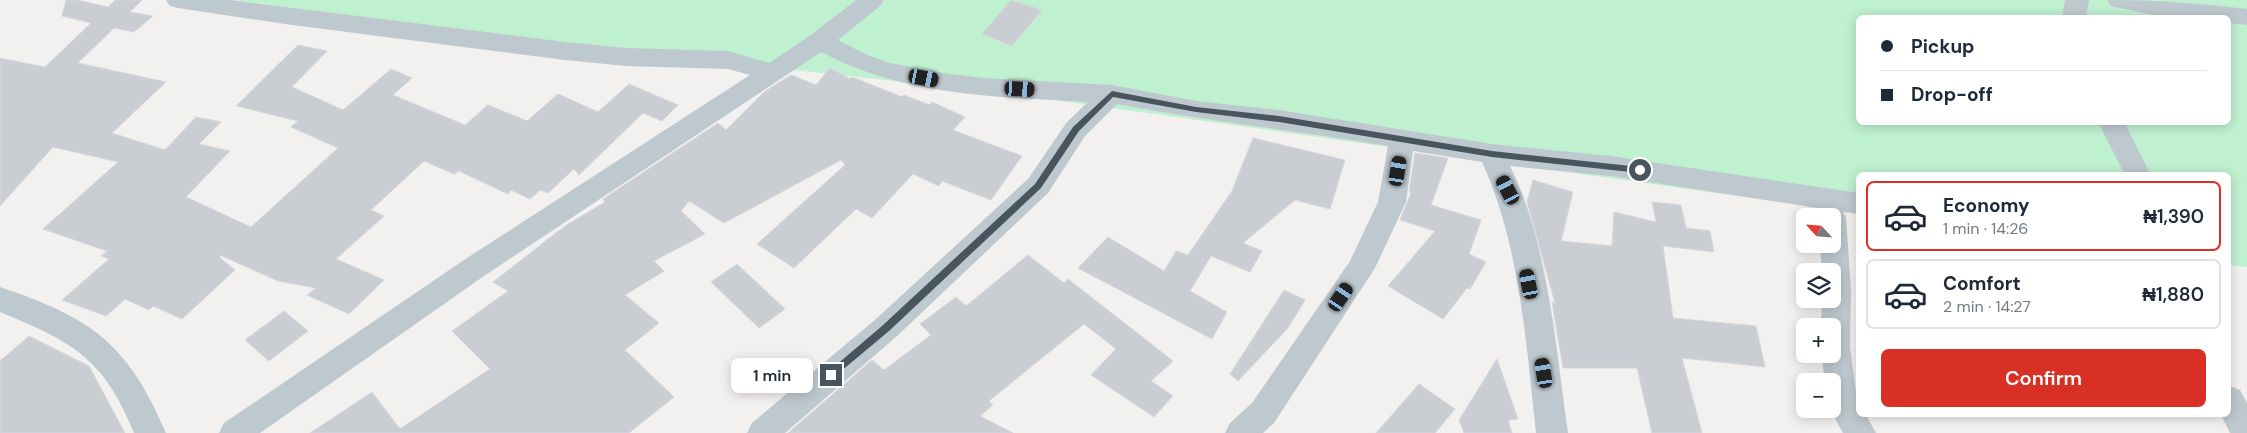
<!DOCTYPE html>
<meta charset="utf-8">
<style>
:root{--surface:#fff;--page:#f2f2f3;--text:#1f2937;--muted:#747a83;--line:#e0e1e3;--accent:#d93025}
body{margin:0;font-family:"DM Sans",sans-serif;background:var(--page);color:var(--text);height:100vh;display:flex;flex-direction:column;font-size:19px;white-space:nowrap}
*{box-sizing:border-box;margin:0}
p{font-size:16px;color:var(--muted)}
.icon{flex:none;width:28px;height:28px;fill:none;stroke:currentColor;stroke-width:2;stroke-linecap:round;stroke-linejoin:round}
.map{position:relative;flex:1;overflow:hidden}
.panel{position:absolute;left:1856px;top:172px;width:375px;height:245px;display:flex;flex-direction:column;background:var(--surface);border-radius:8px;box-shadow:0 2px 12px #0003}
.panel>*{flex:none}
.banner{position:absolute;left:1856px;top:15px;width:375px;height:110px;border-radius:8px;box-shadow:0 2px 12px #0003;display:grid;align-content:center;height:110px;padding:0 25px;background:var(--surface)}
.needle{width:32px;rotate:296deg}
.controls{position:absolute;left:1796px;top:208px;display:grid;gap:10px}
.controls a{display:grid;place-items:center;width:45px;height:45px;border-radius:8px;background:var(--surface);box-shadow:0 2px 12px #0003;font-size:25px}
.end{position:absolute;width:22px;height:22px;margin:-11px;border:6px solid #48555e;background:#fff;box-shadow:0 0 0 2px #fff}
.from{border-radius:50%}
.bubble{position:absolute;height:35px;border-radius:8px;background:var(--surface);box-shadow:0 2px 12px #0003;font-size:16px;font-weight:600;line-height:35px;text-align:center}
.car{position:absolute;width:15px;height:30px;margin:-15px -8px;border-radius:6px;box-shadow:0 0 4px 1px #0007;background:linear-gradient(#222 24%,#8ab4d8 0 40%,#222 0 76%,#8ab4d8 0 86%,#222 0)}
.banner b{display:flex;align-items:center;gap:18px;height:48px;font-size:19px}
.banner b+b{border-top:1px solid var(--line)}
.banner i{width:12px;height:12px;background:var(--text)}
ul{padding:9px 0 0;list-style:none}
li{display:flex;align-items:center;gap:15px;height:70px;margin:0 10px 8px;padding:0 15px;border:2px solid var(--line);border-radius:8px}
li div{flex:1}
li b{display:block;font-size:19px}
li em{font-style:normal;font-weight:600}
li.current{border-color:var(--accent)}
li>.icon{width:45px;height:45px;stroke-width:1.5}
.button{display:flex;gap:10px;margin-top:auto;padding:10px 25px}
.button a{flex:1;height:58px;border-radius:8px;background:var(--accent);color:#fff;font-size:20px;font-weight:600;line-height:58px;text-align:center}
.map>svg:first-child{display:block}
</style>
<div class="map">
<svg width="2247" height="433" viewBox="0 0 2247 433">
<rect width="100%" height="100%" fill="#f3f0f0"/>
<!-- green -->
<path fill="#bff0cf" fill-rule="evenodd" d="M 233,0 L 2247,0 L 2247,267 L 2229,265 L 2229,175 L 1859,175 L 1859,213 L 1019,95 L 625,51 ZM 1859,18 L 2229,18 L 2229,122 L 1859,122 Z"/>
<!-- building -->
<path fill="#caced3" stroke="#d4d7dc" d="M 66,0 L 77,0 L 108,7 L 115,0 L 142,0 L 130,12 L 153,16 L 134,32 L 114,28 L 78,63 L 166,82 L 112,133 L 165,150 L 196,117 L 221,122 L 199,144 L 230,151 L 186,197 L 251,227 L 338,148 L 291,127 L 298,121 L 236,106 L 298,45 L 327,51 L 292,87 L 343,110 L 391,69 L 412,78 L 393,95 L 465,125 L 488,105 L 527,121 L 558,94 L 598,112 L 629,84 L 678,105 L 662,121 L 643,113 L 579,175 L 574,169 L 548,193 L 540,190 L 530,199 L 511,190 L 508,194 L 459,171 L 454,174 L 424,161 L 371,210 L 384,216 L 336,259 L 384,280 L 349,314 L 307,295 L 316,288 L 278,281 L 220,255 L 219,257 L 235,270 L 182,319 L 153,306 L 149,310 L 125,299 L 106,316 L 62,300 L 109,259 L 101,256 L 107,251 L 43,229 L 118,162 L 53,147 L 0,206 L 0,58 L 45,67 L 91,23 L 62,16 Z
M 1011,0 L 1042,10 L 1012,46 L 982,34 Z
M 830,68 L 850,79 L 852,77 L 902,97 L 904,95 L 930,105 L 932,102 L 965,117 L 953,130 L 1022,156 L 991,200 L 942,181 L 939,186 L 913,174 L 872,218 L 856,209 L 794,268 L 757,244 L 845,165 L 841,160 L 724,223 L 689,201 L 681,211 L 705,234 L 654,261 L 664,271 L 625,295 L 659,323 L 625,350 L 674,397 L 629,433 L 310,433 L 372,392 L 400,429 L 490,369 L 452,331 L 508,291 L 493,282 L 565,226 L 605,202 L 603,199 L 718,123 L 726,130 L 764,92 L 791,75 L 816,85 Z
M 1253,138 L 1345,160 L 1330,209 L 1295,200 L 1243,243 L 1262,251 L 1250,272 L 1211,256 L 1190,291 L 1227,312 L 1212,339 L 1078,268 L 1108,237 L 1164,271 L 1176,251 L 1188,255 L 1232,191 Z
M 1415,153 L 1448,158 L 1431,205 L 1481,220 L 1469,254 L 1486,262 L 1470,289 L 1467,288 L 1443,319 L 1388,286 L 1435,231 L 1400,220 L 1411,193 L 1409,192 Z
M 1533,180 L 1573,192 L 1561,241 L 1612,246 L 1614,212 L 1656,222 L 1652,202 L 1681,205 L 1686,228 L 1710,231 L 1714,252 L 1663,246 L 1673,318 L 1756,326 L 1765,367 L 1682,358 L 1702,433 L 1652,433 L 1637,368 L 1563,368 L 1552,302 L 1555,303 L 1527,202 Z
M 1028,255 L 1064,283 L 1068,279 L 1173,361 L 1151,381 L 1173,396 L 1154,417 L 1091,375 L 1116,349 L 1084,324 L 989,401 L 993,405 L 980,416 L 1013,433 L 788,433 L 872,360 L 884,370 L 931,335 L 920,324 L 956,297 L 966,306 Z
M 737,264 L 785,309 L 759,328 L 711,282 Z
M 1284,290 L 1305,300 L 1288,328 L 1238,381 L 1230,374 Z
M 284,311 L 308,331 L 269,361 L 245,340 Z
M 29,336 L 89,366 L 125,433 L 0,433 L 0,361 Z
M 1497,359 L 1518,419 L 1508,420 L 1512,433 L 1464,433 L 1459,420 Z
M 1419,384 L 1455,409 L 1435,433 L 1376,433 Z"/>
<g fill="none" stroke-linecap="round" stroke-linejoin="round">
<!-- minor -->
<path fill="#bec8cf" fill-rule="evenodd" d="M 166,0 L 231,0 L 565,42 L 626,48 L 728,51 L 769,63 L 811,35 L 856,0 L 884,0 L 880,6 L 838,40 L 867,55 L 890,63 L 943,73 L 983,78 L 1112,85 L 1196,101 L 1279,110 L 1492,144 L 1611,156 L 1859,193 L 1859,214 L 1843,212 L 1846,217 L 1851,289 L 1850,347 L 1859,415 L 1866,415 L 1876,433 L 1843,433 L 1830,409 L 1832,409 L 1832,381 L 1825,381 L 1821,354 L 1832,354 L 1832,326 L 1821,326 L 1822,299 L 1832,299 L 1832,271 L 1822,271 L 1820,244 L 1832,244 L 1832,216 L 1819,216 L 1824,209 L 1611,176 L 1510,166 C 1548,242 1556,349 1568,433 L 1536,433 C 1526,343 1520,245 1482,162 L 1413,151 L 1406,202 L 1375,268 L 1274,423 L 1263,433 L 1225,433 L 1230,423 L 1252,403 L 1350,261 L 1378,202 L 1388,146 C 1298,131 1207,121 1117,104 L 1085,136 L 1048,193 L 896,337 L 785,433 L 747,433 L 752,423 L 876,319 L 1028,179 L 1067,122 L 1088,102 C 997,97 904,96 821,52 L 484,276 L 260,433 L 219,433 L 224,423 L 464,260 L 750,75 L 728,69 L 626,66 L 565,60 L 285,24 L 178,8 L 170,6 Z
M 2065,0 L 2089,0 L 2086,18 L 2062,18 Z
M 2107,0 C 2154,0 2200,3 2247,9 L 2247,25 L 2229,23 L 2229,18 L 2167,18 L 2111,6 Z
M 2098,122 L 2124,122 L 2151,175 L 2125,175 Z
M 0,287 C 91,318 127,342 166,433 L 134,433 C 104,358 71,341 0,312 Z
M 2229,386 L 2240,390 L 2247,403 L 2247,433 L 2230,433 L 2221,415 L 2229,415 Z"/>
</g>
<!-- route -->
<path fill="#48555e" d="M 1112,91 L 1196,107 L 1279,116 L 1492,151 L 1640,167 L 1644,170 L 1640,173 L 1492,157 L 1279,122 L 1196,112 L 1113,97 L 1079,131 L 1041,188 L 889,331 L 834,377 L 828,377 L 828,372 L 882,326 L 1035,184 L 1073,127 Z"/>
</svg>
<div class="controls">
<a><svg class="needle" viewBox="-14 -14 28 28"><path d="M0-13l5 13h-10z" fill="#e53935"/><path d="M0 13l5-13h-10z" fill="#747a83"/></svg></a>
<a><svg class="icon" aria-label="layers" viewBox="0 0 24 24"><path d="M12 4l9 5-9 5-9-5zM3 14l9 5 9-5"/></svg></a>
<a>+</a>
<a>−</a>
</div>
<i class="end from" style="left:1640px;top:170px"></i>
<i class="end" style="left:831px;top:375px"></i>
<div class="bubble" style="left:731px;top:358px;width:82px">1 min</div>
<i class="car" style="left:924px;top:78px;rotate:101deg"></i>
<i class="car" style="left:1020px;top:89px;rotate:93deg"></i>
<i class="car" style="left:1398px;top:171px;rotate:9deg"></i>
<i class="car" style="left:1508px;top:190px;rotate:332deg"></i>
<i class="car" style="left:1529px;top:284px;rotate:349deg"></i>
<i class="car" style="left:1341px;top:297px;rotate:34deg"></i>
<i class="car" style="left:1544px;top:373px;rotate:351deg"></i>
<div class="banner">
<b><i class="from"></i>Pickup</b>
<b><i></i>Drop-off</b>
</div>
<section class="panel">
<ul>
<li class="current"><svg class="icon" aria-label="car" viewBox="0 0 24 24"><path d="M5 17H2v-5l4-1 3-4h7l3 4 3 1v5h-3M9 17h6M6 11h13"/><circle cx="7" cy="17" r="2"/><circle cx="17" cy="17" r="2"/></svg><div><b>Economy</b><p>1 min · 14:26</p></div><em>₦1,390</em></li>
<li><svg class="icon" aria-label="car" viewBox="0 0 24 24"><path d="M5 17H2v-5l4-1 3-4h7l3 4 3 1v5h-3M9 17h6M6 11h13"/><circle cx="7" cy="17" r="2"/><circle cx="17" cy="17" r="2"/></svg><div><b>Comfort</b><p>2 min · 14:27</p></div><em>₦1,880</em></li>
</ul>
<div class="button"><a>Confirm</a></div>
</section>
</div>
